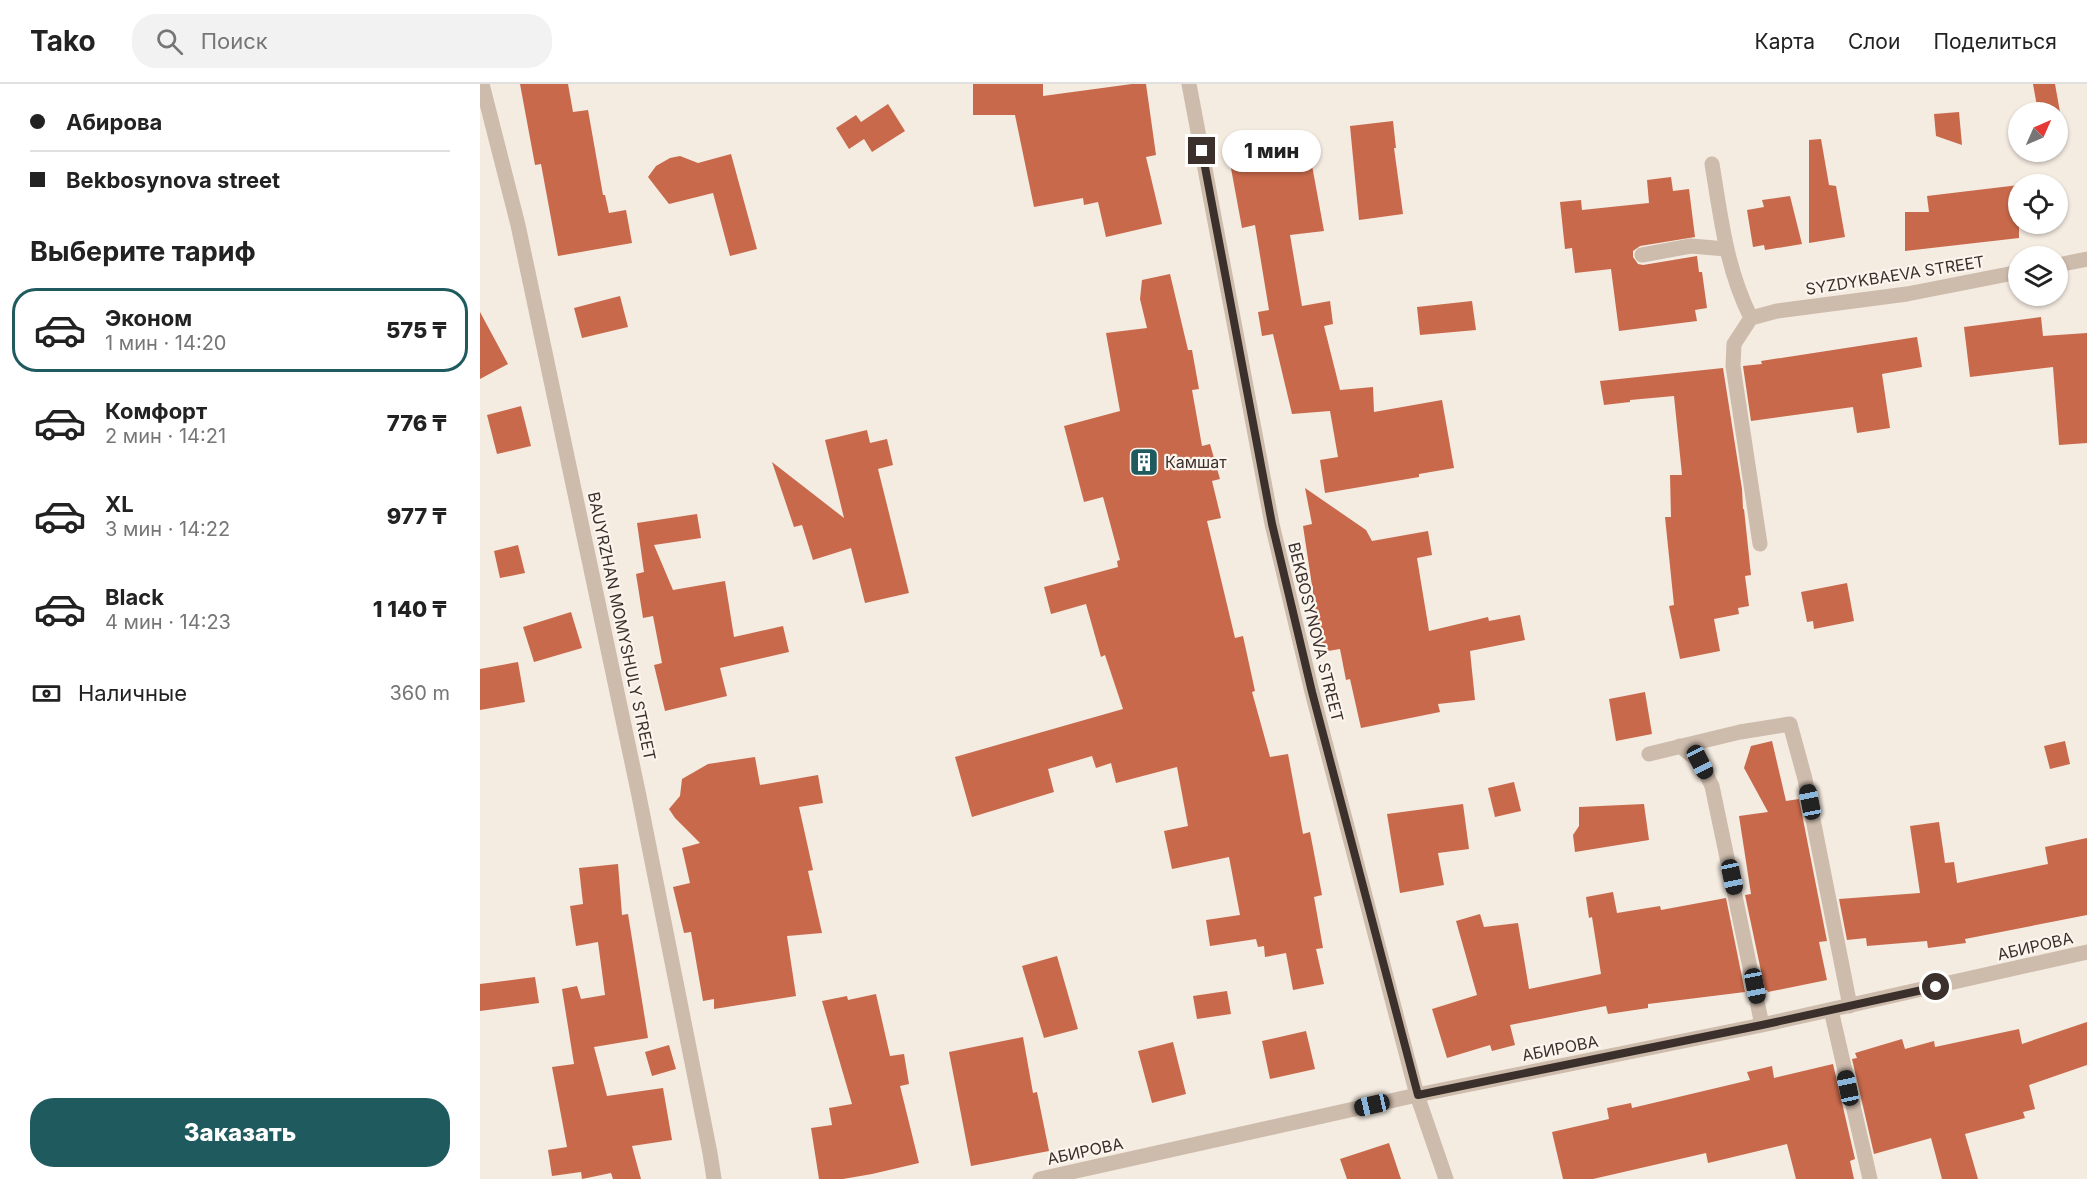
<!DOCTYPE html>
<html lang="ru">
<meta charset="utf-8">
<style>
:root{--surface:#fff;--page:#f2f2f2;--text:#222;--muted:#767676;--line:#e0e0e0;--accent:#1f5a5e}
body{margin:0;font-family:Inter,sans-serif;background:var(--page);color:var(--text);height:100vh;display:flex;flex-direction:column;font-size:22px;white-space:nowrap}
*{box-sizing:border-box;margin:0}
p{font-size:20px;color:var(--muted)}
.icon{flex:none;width:33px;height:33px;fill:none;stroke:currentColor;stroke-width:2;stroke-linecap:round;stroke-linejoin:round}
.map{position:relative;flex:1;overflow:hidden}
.drawer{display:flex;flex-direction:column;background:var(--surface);width:480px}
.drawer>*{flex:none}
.banner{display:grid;align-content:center;height:132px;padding:0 30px;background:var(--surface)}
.needle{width:39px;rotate:45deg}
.fabs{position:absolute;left:1528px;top:18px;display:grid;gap:12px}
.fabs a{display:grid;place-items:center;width:60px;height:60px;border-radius:50%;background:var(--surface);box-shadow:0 2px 4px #0004;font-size:30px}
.end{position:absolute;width:27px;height:27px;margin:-14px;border:8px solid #3b302b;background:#fff;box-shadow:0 0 0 3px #fff}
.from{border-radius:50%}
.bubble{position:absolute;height:42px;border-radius:21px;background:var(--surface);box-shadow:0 2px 4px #0004;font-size:20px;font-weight:800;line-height:42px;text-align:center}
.car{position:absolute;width:18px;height:36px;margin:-18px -9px;border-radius:8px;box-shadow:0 0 4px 2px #0007;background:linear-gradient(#222 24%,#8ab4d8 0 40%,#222 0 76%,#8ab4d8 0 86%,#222 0)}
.banner b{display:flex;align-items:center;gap:21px;height:57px;font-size:22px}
.banner b+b{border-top:2px solid var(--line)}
.banner i{width:15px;height:15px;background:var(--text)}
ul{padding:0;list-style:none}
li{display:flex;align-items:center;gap:18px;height:84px;margin:0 12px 9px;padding:0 18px;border:3px solid transparent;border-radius:24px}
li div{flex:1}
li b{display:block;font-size:22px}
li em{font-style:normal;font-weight:800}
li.on{border-color:var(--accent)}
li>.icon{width:54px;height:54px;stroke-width:1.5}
h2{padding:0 30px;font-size:27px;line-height:72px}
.pay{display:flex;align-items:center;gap:15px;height:66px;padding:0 30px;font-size:22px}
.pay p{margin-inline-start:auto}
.button{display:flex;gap:12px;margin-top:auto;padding:12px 30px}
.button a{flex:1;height:69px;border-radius:24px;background:var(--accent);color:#fff;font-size:24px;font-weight:800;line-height:69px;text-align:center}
header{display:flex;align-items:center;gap:36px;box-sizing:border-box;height:84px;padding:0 30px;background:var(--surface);border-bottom:2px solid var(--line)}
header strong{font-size:28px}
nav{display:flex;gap:33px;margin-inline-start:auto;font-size:21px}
.search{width:420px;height:54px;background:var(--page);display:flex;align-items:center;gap:15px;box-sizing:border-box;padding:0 21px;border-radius:24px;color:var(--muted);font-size:22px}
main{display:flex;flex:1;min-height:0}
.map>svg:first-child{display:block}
</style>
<header>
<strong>Tako</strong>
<div class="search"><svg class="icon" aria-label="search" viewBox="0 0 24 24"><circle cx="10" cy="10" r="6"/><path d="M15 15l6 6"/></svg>Поиск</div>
<nav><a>Карта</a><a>Слои</a><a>Поделиться</a></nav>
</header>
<main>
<section class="drawer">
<div class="banner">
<b><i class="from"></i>Абирова</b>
<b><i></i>Bekbosynova street</b>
</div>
<h2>Выберите тариф</h2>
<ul>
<li class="on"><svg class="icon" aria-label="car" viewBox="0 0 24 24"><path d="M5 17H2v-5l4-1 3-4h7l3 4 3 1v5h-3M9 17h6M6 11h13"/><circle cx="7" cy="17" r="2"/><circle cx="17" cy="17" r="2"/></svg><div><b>Эконом</b><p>1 мин · 14:20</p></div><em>575 ₸</em></li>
<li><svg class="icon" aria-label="car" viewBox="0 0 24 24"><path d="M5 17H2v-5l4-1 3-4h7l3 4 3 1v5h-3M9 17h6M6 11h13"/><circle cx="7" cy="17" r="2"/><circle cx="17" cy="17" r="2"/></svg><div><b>Комфорт</b><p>2 мин · 14:21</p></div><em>776 ₸</em></li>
<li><svg class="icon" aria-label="car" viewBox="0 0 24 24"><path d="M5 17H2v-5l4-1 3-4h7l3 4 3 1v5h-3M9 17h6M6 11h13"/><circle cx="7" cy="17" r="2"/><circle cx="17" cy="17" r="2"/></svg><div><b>XL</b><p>3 мин · 14:22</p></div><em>977 ₸</em></li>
<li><svg class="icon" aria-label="car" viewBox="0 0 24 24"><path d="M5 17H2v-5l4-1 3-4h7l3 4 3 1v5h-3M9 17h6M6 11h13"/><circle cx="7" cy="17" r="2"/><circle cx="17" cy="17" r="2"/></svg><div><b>Black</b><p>4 мин · 14:23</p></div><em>1 140 ₸</em></li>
</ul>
<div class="pay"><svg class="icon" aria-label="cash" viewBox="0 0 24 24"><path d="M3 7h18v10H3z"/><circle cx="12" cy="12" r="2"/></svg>Наличные<p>360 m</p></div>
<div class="button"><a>Заказать</a></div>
</section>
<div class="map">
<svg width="1607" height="1095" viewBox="0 0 1607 1095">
<rect width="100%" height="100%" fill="#f4ebe1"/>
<!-- building -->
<path fill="#c8694b" d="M 40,0 L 88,0 L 93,28 L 108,26 L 123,111 L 125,111 L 129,129 L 146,126 L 152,159 L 78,172 L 61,80 L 55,81 Z
M 493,0 L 563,0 L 563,12 L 652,0 L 666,0 L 676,71 L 666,73 L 682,140 L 626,153 L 618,118 L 604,121 L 603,114 L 554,123 L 535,31 L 493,31 Z
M 1553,0 L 1575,0 L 1580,28 L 1558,28 Z
M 408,20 L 425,47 L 392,68 L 384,55 L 369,65 L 356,44 L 376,31 L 381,38 Z
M 1479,28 L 1482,61 L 1456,52 L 1454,30 Z
M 913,37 L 916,64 L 914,64 L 923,130 L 879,136 L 870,42 Z
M 823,47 L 824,54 L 827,54 L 844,147 L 810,151 L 822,222 L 850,217 L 853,240 L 844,242 L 860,306 L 893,303 L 894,328 L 962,316 L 974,384 L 939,390 L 939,393 L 845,409 L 840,376 L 858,373 L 850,327 L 812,330 L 793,250 L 782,252 L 778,228 L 789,226 L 775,141 L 762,144 L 748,68 L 763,65 L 760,53 Z
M 1341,55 L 1349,101 L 1356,102 L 1365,153 L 1329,159 L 1329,56 Z
M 251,70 L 277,165 L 250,172 L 233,109 L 189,120 L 168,93 L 176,82 L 190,74 L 200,72 L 218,79 Z
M 1191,93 L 1193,107 L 1209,105 L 1215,153 L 1160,162 L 1153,167 L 1153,173 L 1158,180 L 1163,181 L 1217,172 L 1219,188 L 1222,188 L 1227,224 L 1215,226 L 1217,237 L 1139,247 L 1131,185 L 1095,189 L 1092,164 L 1085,165 L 1080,118 L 1101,116 L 1102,126 L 1169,119 L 1167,96 Z
M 1539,101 L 1539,154 L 1425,167 L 1425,128 L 1449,128 L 1447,112 Z
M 1310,112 L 1322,160 L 1285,166 L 1284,161 L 1273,163 L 1267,126 L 1284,123 L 1282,116 Z
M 690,190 L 708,266 L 712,266 L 719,305 L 712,306 L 722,362 L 730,360 L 740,395 L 732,397 L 741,434 L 727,437 L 755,554 L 763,552 L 775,607 L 772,608 L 790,673 L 808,670 L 823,750 L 830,748 L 842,811 L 834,813 L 843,864 L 836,865 L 844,900 L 813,906 L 806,869 L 785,873 L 784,862 L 778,863 L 776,855 L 730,862 L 726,836 L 760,831 L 749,773 L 692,785 L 684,747 L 708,742 L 697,683 L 636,699 L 631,679 L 616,684 L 612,672 L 568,685 L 574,708 L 492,733 L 475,673 L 643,625 L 625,571 L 621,573 L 606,520 L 571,530 L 564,503 L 638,483 L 637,477 L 640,476 L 623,413 L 604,418 L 584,342 L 640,327 L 626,249 L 667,244 L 660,215 L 662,196 Z
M 140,212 L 148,243 L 102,254 L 94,224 Z
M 992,217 L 996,246 L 940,251 L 937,223 Z
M 0,228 L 28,280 L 0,295 Z
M 1561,233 L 1563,252 L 1607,249 L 1607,359 L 1579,361 L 1573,283 L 1490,293 L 1484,243 Z
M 1437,253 L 1442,283 L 1402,290 L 1410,344 L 1377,349 L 1373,323 L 1271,337 L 1263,282 L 1282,280 L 1281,277 Z
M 1243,284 L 1262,405 L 1263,425 L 1264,425 L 1271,491 L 1265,492 L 1269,522 L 1258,524 L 1259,530 L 1234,535 L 1240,567 L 1200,575 L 1189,522 L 1194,521 L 1185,433 L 1191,433 L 1190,391 L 1202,391 L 1194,312 L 1150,316 L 1150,318 L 1124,321 L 1120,297 Z
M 41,322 L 51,362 L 17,370 L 7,331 Z
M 387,346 L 390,359 L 407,355 L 413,381 L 398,385 L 429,509 L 385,519 L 371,464 L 333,476 L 322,441 L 314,443 L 292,378 L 364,434 L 345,356 Z
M 825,404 L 886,446 L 892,457 L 948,447 L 952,471 L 937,474 L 949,547 L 1008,533 L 1009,537 L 1040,531 L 1045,556 L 990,567 L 995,616 L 958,620 L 960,628 L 881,644 L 870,595 L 866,596 L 860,565 L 842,568 L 823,442 L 832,440 Z
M 217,430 L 221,454 L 174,461 L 193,506 L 245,497 L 254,553 L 303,542 L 309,568 L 240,584 L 247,612 L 185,627 L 174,581 L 182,579 L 173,532 L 163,534 L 156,490 L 164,488 L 157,439 Z
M 38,461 L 45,489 L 20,494 L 14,467 Z
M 1367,499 L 1374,537 L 1334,545 L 1333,537 L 1327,538 L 1321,508 Z
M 91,528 L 102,564 L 54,578 L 43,543 Z
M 38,578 L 45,618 L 0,626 L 0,585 Z
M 1165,608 L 1172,650 L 1136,657 L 1129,615 Z
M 1292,657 L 1306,717 L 1319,715 L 1347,857 L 1339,858 L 1347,896 L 1288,908 L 1287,906 L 1285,906 L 1265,811 L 1271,810 L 1259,732 L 1288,728 L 1264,684 L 1271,662 Z
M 1585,657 L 1590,680 L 1570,685 L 1564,662 Z
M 275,673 L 280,701 L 338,691 L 343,719 L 319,723 L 333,786 L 328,787 L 342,849 L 307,852 L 316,912 L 234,925 L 234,915 L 223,917 L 211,848 L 204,849 L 193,803 L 210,799 L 202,764 L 220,759 L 195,734 L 189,725 L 200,712 L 202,695 L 228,680 Z
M 1034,698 L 1041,727 L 1015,733 L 1008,704 Z
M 983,720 L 989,765 L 958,769 L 964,801 L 920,809 L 907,730 Z
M 1164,720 L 1169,756 L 1095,768 L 1093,751 L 1099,742 L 1099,723 Z
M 1459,738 L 1465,779 L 1474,778 L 1477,799 L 1568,780 L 1565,763 L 1607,754 L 1607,831 L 1485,855 L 1486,859 L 1448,864 L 1447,857 L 1387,862 L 1386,854 L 1367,856 L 1359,815 L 1440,809 L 1430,742 Z
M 138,780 L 142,831 L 148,830 L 168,954 L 114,963 L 127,1012 L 183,1004 L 192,1056 L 152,1062 L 161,1095 L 133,1095 L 131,1089 L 102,1095 L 101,1088 L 72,1092 L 68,1066 L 87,1063 L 72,983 L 94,980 L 82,905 L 97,902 L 101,915 L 125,911 L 118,858 L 96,862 L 90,822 L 103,820 L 99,784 Z
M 1133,808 L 1137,829 L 1180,822 L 1181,826 L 1246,814 L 1265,908 L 1168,920 L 1168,924 L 1128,930 L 1126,922 L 1030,941 L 1035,961 L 1012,967 L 1010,961 L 967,974 L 952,925 L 997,911 L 976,837 L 1000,830 L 1004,843 L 1038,839 L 1049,905 L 1121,890 L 1112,833 L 1109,834 L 1106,813 Z
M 577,872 L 598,945 L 564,954 L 542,882 Z
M 55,893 L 59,919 L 0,927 L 0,900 Z
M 747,907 L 751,930 L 717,935 L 713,912 Z
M 396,910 L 410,972 L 424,970 L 429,1000 L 420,1002 L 439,1079 L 392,1090 L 363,1095 L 339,1095 L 331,1044 L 352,1041 L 349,1024 L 372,1020 L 342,917 L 367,912 L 368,916 Z
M 1607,938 L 1607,981 L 1549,1001 L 1555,1025 L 1543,1028 L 1545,1034 L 1485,1050 L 1498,1095 L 1462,1095 L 1451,1054 L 1394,1070 L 1372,975 L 1377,974 L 1375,969 L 1422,955 L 1425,965 L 1454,957 L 1455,963 L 1539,945 L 1542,960 Z
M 826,947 L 835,985 L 790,995 L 782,957 Z
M 543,953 L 553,1009 L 557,1008 L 569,1067 L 491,1082 L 469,968 Z
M 693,958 L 706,1010 L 672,1019 L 658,967 Z
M 189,961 L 196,985 L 172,992 L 165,968 Z
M 1353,980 L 1375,1075 L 1370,1077 L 1374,1095 L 1316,1095 L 1307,1060 L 1228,1079 L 1226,1069 L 1113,1095 L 1083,1095 L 1072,1048 L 1129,1035 L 1127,1024 L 1151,1019 L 1152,1024 L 1270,996 L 1267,988 L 1292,982 L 1294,994 Z
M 909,1059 L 921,1095 L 867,1095 L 860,1075 Z"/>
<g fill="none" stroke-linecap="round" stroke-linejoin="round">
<!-- minor -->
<path stroke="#cdbbac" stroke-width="15" d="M 2,0 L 38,141 L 158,707 L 230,1069 L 234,1095
M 709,0 L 792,440 L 832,608 L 937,1011 L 966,1095
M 1232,80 C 1241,134 1246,184 1271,234
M 1162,171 L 1211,162 L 1246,165
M 1578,181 L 1607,175
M 1280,460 L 1253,282 L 1254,260 L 1271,234 L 1297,227 L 1427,210 L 1539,188
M 1200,662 L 1220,678 L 1232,702 L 1282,941
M 1169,670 L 1260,648 L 1310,640 L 1325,695 L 1370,922
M 1351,926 L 1390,1095
M 560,1095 L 937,1011 L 1282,941 L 1607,868"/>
</g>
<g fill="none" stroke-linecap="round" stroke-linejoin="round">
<!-- route -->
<path stroke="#3b302b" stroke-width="8" d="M 722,67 L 792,440 L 832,608 L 938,1011 L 1282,941 L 1456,903"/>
</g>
<!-- icons -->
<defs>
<g id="building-square" transform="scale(1.5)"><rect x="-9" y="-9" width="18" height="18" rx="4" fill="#1f5a5e" stroke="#fbf5ee"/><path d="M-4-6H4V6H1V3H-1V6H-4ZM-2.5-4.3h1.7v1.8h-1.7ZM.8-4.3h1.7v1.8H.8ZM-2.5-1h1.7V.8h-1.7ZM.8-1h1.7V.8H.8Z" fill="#fff"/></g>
</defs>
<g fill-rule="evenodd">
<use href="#building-square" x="664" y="378"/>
</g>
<g text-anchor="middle" stroke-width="4.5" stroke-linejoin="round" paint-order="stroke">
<!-- street labels -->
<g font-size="16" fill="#3b302b" stroke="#fbf5ee">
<text transform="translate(1415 191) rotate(-9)" y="6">SYZDYKBAEVA STREET</text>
<text transform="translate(142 542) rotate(78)" y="6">BAUYRZHAN MOMYSHULY STREET</text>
<text transform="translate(836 548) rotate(76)" y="6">BEKBOSYNOVA STREET</text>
<text transform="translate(1555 862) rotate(-13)" y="6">АБИРОВА</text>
<text transform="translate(1080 964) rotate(-11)" y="6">АБИРОВА</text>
<text transform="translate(605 1067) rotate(-12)" y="6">АБИРОВА</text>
</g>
<!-- poi labels -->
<g font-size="16" fill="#3b302b" stroke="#fbf5ee" text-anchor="start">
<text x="685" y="384">Камшат</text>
</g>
</g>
</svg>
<div class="fabs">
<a><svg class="needle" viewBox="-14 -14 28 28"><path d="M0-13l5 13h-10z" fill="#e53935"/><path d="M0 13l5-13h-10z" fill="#767676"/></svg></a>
<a><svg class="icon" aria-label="locate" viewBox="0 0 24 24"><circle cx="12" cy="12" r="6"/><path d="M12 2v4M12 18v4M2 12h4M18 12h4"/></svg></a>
<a><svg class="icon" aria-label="layers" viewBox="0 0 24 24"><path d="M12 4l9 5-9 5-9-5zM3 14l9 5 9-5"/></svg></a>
</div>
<i class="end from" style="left:1456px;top:903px"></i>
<i class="end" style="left:722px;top:67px"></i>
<div class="bubble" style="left:742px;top:46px;width:99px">1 мин</div>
<i class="car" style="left:1220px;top:678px;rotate:153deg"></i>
<i class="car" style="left:1330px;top:718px;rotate:349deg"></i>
<i class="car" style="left:1252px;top:793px;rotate:168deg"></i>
<i class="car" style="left:1275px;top:902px;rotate:169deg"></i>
<i class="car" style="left:1368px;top:1004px;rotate:348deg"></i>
<i class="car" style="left:892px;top:1021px;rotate:257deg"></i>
</div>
</main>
